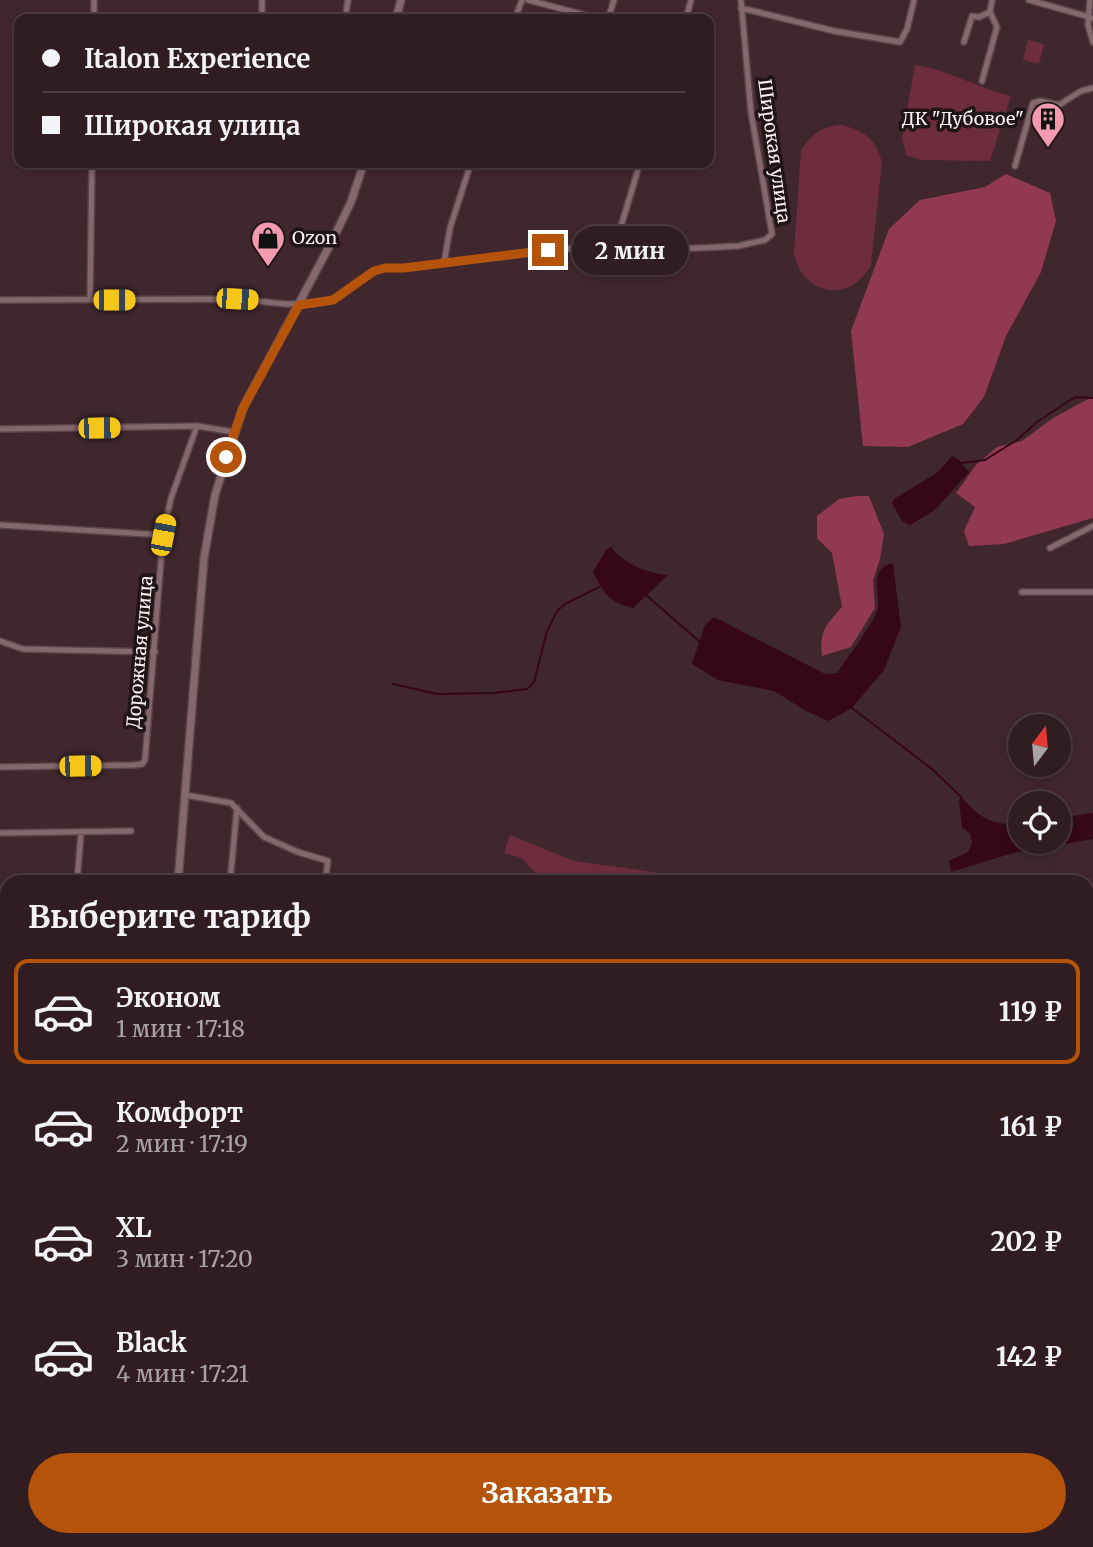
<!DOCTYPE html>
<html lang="ru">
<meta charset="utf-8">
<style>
:root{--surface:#301d22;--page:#3c2a2f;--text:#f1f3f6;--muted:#a8a2a5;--line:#4b3b40;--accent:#b45309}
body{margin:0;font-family:Merriweather,serif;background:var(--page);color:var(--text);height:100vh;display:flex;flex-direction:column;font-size:26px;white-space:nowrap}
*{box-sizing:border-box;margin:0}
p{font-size:23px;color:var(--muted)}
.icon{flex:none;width:38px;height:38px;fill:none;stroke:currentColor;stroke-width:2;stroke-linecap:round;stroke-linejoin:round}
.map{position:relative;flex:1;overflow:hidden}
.panel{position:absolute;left:0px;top:875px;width:1094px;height:672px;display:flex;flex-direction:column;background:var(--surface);border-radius:21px 21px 0 0;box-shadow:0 4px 10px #0003,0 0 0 2px var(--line)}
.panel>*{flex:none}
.hud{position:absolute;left:14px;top:14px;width:700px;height:154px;border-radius:14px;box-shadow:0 4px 10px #0003,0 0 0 2px var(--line);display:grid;align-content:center;height:154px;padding:0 28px;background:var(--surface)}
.needle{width:46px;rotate:16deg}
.buttons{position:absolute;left:1008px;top:714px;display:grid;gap:14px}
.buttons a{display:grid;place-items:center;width:63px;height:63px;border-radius:50%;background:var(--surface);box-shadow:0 4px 10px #0003,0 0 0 2px var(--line);font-size:35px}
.end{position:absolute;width:32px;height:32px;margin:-16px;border:9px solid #b45309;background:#fff;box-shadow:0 0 0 4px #fff}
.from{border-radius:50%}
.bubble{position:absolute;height:49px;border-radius:24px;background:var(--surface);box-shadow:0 4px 10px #0003,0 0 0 2px var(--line);font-size:23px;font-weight:700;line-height:49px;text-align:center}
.car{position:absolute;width:21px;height:42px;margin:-21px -10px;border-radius:9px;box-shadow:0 0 5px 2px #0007;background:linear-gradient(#f5c518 24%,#345 0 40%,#f5c518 0 76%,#345 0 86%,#f5c518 0)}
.hud b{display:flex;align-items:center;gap:24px;height:66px;font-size:26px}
.hud b+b{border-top:2px solid var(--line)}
.hud i{width:18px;height:18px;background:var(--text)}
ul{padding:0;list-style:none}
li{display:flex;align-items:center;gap:21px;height:105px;margin:0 14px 10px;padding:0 14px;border:4px solid transparent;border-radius:14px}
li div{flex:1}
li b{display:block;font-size:26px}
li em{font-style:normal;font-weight:700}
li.current{border-color:var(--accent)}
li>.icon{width:63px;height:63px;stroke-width:1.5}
h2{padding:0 28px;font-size:32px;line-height:84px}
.primary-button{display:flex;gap:14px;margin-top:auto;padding:14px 28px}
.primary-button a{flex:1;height:80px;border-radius:42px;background:var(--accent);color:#fff;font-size:28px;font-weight:700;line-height:80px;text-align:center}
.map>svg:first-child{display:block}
</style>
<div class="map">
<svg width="1093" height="1547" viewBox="0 0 1093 1547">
<rect width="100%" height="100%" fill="#40272d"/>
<!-- green -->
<path fill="#6e2c3f" d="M 1028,40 L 1044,44 L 1039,64 L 1023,60 Z
M 915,65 C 949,70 978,88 1011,96 L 990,161 L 921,160 L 906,155 L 902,138 Z
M 842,125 C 865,131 877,140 882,163 L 871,265 C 850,304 802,296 794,253 L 801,151 C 811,134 822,126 842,125 Z
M 510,835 L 574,861 L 654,872 L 672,882 L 543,882 L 522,858 L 504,853 Z"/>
<!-- forest -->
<path fill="#913953" d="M 1006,174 L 1050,193 L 1056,221 L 1041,272 L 1006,336 L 984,397 L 963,424 L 908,447 L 863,446 L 851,331 L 889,229 L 920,200 L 985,187 Z
M 1088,399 L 1093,399 L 1093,518 L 1004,544 L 969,546 L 964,531 L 975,507 L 956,493 L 976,465 L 997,447 L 1022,441 L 1053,418 Z
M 856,496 L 869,496 L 884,534 L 880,559 L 873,580 L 875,608 L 851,647 L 822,656 C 819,631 826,625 842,607 L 832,553 L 817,538 L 817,516 L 839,499 Z
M 1093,885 L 1093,1547 L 242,1547 L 238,1540 L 1087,1540 L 1087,887 Z"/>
<!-- water -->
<path fill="#350717" d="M 952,456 L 958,459 L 969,472 L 935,510 L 910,525 L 902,521 L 892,503 L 894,499 L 938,472 Z
M 611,547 C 624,564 647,573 668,575 L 633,608 C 608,602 604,593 593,572 L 606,550 Z
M 889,564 L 893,564 L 901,627 L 884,670 L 852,708 L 828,721 L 806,711 L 774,691 L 718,680 L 692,664 L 705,625 L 714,617 L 825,674 L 837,673 C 845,661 876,620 878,608 C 880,592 869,572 889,564 Z
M 961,797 C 979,817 992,827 1020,823 L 1020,842 L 1059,842 L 1059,818 L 1093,813 L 1093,839 L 1013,853 L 951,872 L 949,861 L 968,852 L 972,843 L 970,834 L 962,827 L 959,800 Z"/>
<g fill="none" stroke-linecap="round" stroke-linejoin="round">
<!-- stream -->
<path stroke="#350717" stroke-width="2" d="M 962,463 L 985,460 L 1017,440 L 1037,422 L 1075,397 L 1093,398
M 646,595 L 700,642
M 393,684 L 437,694 L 494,693 L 527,689 L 534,682 L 547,631 L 557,611 L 565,604 L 601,586
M 852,708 L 932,769 L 961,797"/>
<!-- street casing -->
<g stroke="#5a454a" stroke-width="8">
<path id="street" d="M 528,0 L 600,19
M 1029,0 L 1093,18
M 1090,0 L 1088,25 L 1093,42
M 741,8 L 834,31 L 900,42 L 907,29 L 914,0
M 94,19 L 94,0
M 262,19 L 262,0
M 345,19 L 348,0
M 515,19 L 522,0
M 608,19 L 614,0
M 686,19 L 691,0
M 964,42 L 972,16 L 979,17 L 990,12
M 982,81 L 997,27 L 990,12 L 992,0
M 1015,166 L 1033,103 L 1040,101 L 1059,105 L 1081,91 L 1093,88
M 616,243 L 640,163
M 444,263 L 450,228 L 471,163
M 0,300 L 237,299 L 285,304 L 312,304 L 333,300 L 374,271 L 385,268 L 404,268 L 616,243 L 658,250 L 738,246 L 765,240 L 772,234 L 751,112 L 741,0
M 90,300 L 92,163
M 0,429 L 197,426 L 234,432
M 0,525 L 163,535
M 1050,548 L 1093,526
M 1022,592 L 1093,592
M 0,641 L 23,649 L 155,652
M 0,767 L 134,765 L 142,764 L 145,760 L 163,535 L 171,498 L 197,426
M 185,795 L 231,803 L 264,837 L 298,852 L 328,861 L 325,882
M 0,833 L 131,831
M 77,882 L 81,833
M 230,882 L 237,808
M 4,1120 L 7,1121
M 0,1221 L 7,1221
M 0,1364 L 7,1365
M 0,1508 L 7,1509
M 226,1540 L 229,1547
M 46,1547 L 48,1540"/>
</g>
<!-- secondary casing -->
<g stroke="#5a454a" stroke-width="10">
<path id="secondary" d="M 396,19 L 401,0
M 178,882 L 204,558 L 215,495 L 243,408 L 330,245 L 351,202 L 364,163
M 0,977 L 7,976
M 136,1547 L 136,1540"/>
</g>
<!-- street -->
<use href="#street" stroke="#85686e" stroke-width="5"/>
<!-- secondary -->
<use href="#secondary" stroke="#85686e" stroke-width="7"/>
</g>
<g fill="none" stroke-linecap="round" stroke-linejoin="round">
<!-- route -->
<path stroke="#b45309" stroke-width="9" d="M 226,457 L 243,408 L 299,305 L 333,300 L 374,271 L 385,268 L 404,268 L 548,250"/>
</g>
<!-- icons -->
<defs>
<g id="building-pin" transform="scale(1.75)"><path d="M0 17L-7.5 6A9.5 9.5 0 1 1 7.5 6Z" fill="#f29aaf" stroke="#1f1416"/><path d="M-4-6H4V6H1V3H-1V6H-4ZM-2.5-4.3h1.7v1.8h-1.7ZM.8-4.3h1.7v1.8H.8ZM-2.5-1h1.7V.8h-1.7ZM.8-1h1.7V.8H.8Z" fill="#111"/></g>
<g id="shop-pin" transform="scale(1.75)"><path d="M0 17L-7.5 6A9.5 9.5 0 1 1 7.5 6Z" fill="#f29aaf" stroke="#1f1416"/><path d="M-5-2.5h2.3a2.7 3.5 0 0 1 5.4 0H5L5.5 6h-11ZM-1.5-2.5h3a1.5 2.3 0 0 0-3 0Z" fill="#111"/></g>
</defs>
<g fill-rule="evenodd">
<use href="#building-pin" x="1048" y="119"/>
<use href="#shop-pin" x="268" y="238"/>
</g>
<g text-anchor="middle" stroke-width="7" stroke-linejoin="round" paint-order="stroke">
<!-- poi labels -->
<g font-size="18" fill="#fff1f3" stroke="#1f1416" text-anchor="end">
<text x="1024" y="125">ДК "Дубовое"</text>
<text x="292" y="244" text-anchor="start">Ozon</text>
</g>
<!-- street labels -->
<g font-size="18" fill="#fff1f3" stroke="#1f1416">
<text transform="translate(774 151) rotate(82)" y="6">Широкая улица</text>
<text transform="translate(140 652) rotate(-85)" y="6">Дорожная улица</text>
</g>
</g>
</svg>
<div class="buttons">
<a><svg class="needle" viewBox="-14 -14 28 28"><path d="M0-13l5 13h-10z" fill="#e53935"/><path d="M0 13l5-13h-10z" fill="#a8a2a5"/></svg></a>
<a><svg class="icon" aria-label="locate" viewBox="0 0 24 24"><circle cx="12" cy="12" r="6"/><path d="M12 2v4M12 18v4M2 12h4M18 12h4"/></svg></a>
</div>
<i class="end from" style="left:226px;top:457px"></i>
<i class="end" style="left:548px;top:250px"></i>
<div class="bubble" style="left:572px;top:226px;width:116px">2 мин</div>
<i class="car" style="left:237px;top:299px;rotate:93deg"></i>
<i class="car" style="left:114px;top:300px;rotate:90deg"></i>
<i class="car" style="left:99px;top:428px;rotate:89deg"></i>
<i class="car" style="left:163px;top:535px;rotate:11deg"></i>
<i class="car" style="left:80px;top:766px;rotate:89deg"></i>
<div class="hud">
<b><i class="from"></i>Italon Experience</b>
<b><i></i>Широкая улица</b>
</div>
<section class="panel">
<h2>Выберите тариф</h2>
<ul>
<li class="current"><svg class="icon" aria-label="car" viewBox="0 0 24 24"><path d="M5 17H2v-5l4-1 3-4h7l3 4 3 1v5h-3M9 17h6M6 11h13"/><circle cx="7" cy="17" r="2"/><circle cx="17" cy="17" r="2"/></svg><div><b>Эконом</b><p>1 мин · 17:18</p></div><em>119 ₽</em></li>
<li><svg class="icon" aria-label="car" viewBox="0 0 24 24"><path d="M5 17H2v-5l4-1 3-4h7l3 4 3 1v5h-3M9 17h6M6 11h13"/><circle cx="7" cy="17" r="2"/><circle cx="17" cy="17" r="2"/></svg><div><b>Комфорт</b><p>2 мин · 17:19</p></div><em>161 ₽</em></li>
<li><svg class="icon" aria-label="car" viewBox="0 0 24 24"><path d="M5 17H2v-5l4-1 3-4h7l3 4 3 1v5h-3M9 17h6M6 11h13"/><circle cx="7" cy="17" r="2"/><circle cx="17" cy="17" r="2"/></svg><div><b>XL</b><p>3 мин · 17:20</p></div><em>202 ₽</em></li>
<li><svg class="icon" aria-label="car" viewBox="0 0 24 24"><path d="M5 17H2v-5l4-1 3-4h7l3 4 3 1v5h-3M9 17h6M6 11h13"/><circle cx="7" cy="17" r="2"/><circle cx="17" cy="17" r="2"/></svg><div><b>Black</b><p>4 мин · 17:21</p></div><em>142 ₽</em></li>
</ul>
<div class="primary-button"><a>Заказать</a></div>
</section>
</div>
